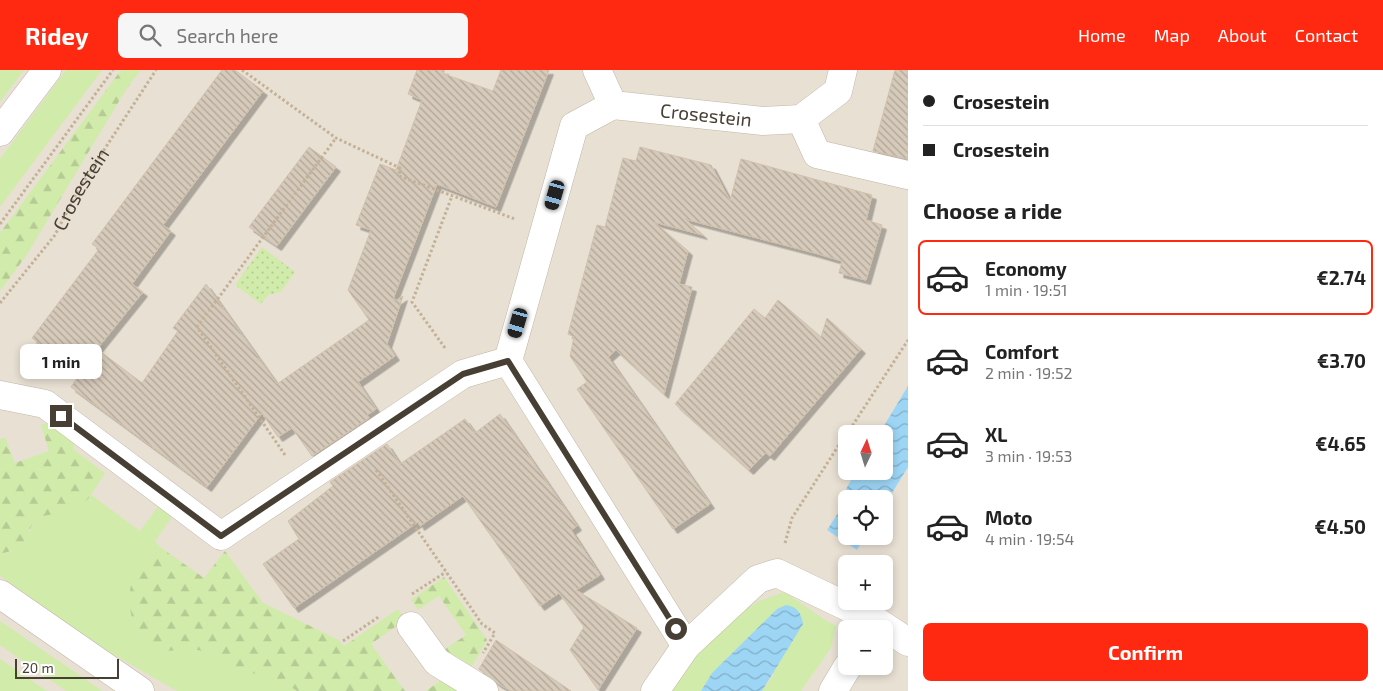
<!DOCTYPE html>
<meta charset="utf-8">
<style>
:root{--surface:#fff;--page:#f6f6f6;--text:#222;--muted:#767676;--line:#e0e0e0;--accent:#ff2911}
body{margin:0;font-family:"Exo 2",sans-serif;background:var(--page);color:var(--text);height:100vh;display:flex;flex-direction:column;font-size:19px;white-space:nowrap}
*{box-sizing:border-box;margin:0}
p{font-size:16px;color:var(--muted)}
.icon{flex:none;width:28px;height:28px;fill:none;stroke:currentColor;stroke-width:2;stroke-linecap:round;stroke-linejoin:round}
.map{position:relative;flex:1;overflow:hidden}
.drawer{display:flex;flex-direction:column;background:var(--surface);width:475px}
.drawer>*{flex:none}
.guide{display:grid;align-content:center;height:110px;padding:0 15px;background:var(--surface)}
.needle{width:32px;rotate:4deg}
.fabs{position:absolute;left:838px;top:355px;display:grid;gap:10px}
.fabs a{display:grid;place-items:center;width:55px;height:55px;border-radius:8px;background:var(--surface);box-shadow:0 2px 8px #0003;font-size:25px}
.scale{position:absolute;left:15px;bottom:12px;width:104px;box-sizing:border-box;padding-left:5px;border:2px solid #473f34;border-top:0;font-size:14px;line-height:18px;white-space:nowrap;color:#473f34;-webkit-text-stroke:4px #fff;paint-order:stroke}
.end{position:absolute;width:22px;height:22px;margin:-11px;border:6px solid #473f34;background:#fff;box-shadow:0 0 0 2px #fff}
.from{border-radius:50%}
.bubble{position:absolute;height:35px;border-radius:8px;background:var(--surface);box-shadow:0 2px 8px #0003;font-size:16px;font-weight:700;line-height:35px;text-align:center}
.car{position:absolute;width:15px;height:30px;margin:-15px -8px;border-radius:6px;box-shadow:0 0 4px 1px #0007;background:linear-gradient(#222 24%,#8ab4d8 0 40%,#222 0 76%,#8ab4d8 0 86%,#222 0)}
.guide b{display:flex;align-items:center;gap:18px;height:48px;font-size:19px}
.guide b+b{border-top:1px solid var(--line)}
.guide i{width:12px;height:12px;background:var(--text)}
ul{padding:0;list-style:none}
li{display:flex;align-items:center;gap:15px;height:75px;margin:0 10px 8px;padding:0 5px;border:2px solid transparent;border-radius:8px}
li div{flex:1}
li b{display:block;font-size:19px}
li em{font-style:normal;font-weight:700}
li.active{border-color:var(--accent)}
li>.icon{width:45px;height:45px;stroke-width:1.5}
h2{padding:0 15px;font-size:22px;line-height:60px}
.action{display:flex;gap:10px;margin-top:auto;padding:10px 15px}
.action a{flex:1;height:58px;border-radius:8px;background:var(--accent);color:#fff;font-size:20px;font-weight:700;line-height:58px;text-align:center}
header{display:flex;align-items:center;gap:30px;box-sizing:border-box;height:70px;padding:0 25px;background:var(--accent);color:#fff}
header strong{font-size:24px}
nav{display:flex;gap:28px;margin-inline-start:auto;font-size:18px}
.search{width:350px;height:45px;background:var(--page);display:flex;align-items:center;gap:12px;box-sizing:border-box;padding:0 18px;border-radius:8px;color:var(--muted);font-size:19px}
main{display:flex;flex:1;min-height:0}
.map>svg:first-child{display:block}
</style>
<header>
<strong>Ridey</strong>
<div class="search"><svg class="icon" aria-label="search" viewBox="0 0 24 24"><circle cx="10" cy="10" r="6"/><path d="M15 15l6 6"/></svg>Search here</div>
<nav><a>Home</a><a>Map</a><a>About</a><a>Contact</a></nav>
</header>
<main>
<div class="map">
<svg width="908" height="621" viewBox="0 0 908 621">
<defs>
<pattern id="forest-firs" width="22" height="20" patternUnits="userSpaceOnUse" patternTransform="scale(1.25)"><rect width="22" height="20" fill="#d1ebab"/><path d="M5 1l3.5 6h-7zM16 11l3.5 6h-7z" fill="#b5cb94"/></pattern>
<pattern id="park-dots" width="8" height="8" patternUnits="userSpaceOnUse" patternTransform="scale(1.25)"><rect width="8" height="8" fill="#d1ebab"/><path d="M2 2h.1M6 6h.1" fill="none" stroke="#b5cb94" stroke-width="1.8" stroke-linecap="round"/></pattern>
<pattern id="water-waves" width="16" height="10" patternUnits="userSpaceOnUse" patternTransform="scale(1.25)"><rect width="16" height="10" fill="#9dd5f5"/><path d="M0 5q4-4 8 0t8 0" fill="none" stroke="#82aec7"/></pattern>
<pattern id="building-back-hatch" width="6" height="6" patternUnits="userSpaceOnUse" patternTransform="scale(1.25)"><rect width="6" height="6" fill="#d6caba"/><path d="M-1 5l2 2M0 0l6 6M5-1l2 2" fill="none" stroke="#afa598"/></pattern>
<filter id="shadow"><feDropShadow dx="4.5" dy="4.5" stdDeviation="0" flood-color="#0004"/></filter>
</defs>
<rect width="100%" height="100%" fill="#f4efe5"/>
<!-- residential -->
<path fill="#e8e0d3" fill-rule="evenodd" d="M 0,0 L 908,0 L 908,621 L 0,621 ZM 846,364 L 884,364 L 884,401 L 846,401 ZM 846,429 L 884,429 L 884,466 L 846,466 ZM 846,494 L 884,494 L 884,531 L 846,531 ZM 846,559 L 884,559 L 884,596 L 846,596 Z"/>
<!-- green -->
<path fill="#d1ebab" d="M 0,0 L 24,0 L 0,32 Z
M 66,0 L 102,0 L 0,137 L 0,89 Z
M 90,424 L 140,461 L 163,430 L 177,440 L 155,471 L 160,477 L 136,502 L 173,579 C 182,579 191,578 200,580 C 208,582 214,588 221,591 C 245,601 277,606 297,621 L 177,621 L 97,575 L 0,506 L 0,483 L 11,482 L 31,460 L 34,448 L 77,437 Z
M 784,522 L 827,551 L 836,556 L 831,578 L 801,621 L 762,621 L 773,606 L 777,539 L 712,603 L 701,621 L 668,621 L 683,597 L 731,549 L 759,531 Z
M 0,551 L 88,611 L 102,621 L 66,621 L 0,575 Z
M 0,589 L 47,621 L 0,621 Z"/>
<!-- forest -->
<path fill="url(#forest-firs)" d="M 121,0 L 141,0 L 127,18 L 26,186 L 0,221 L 0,163 Z
M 56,351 L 75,365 L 73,379 L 105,403 C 100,410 92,425 87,430 C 75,442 50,444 34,448 C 28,468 23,482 0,483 L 0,369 L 5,367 L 15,393 L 49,381 L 41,355 Z
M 160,477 L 204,508 L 225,481 L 263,533 L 339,570 L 344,576 L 398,539 L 405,550 L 371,574 L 405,621 L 297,621 C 281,609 259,606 240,599 C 233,596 226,594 219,590 C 213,587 208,583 202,581 C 187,576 171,584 156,579 C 130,571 123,523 136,502 C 142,493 153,485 160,477 Z
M 444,507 L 487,570 L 472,596 L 444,580 L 466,565 L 439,526 L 418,540 L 411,530 Z
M 447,606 L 472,621 L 426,621 Z"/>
<!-- park -->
<path fill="url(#park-dots)" d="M 262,177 L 295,202 L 281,222 L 268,225 L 261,234 L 235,215 Z"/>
<!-- water -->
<path fill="url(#water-waves)" d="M 908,316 L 908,397 L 884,436 L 884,429 L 848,429 L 851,423 L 846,419 L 856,401 L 884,401 L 884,364 L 879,364 Z
M 846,431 L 846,466 L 865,466 L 857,480 L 827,460 Z
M 786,535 C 798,537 801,543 803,554 L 762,621 L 701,621 L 712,603 L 777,539 Z"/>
<!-- building -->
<path fill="url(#building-back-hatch)" stroke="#d1c1ac" filter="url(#shadow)" d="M 222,0 L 235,0 L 263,21 L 163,155 L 171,161 L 132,214 L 143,222 L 97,279 L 142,313 L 178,261 L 173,258 L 206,214 L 277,314 L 369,250 L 348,220 L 371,160 L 356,155 L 380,94 L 396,100 L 422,30 L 408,24 L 417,0 L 444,0 L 444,4 L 493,21 L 501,0 L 549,0 L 496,137 L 437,114 L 393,229 L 397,230 L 403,226 L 387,274 L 395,286 L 358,312 L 376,339 L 367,345 L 369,348 L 312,386 L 292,358 L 278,367 L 262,343 L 207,417 L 71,317 L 80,304 L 32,268 L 99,179 L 92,174 Z
M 895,0 L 908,0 L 908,89 L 873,81 Z
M 309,77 L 336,97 L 277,176 L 249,157 Z
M 640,77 L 711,95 L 730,131 L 741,89 L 872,125 L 866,150 L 882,155 L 866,210 L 839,203 L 842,191 L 815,183 L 685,149 L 703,165 L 654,152 L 688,181 L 679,214 L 692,217 L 664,324 L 616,280 L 608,287 L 710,434 L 673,459 L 577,319 L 587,312 L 570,286 L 574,267 L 568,264 L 597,155 L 605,157 L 623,88 L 636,91 Z
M 778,230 L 821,267 L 827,248 L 861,279 L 770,386 L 766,383 L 749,400 L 675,334 L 754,239 L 765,248 Z
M 500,344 L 577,456 L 571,460 L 600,505 L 576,520 L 637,558 L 598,620 L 570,580 L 584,557 L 559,523 L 540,536 L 463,426 L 420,456 L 418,452 L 294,538 L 263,494 L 299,469 L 288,451 L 333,416 L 330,412 L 387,374 L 400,394 L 465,349 L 475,363 Z
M 496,570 L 571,621 L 511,621 L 497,613 L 479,599 Z"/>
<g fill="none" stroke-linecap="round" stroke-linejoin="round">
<!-- minor casing -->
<g stroke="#c0b6a7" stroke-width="29">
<g id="minor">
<path id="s2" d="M 597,0 L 613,35 L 763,51 L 801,49 L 817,84 L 908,105"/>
<path d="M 613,35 L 574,56 L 508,291 L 686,576"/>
<path d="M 801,49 L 838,21 L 843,0"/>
<path d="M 0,325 L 45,334 L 221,466 L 463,304 L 508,291"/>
<path d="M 0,524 L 140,621"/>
<path d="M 411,556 L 437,592 L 484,621"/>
<path d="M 655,621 L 686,576 L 758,509 L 777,503 L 873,549 L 908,572"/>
<path d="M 833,621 L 848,596"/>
</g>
</g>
<!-- tertiary casing -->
<g stroke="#c0b6a7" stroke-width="29">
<path id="tertiary" d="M 0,62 L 47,0"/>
</g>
<!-- path -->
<g stroke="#c3b197" stroke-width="3" stroke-dasharray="2.5 2.5" stroke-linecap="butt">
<path d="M 242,0 L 336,68 L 400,98 L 399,106 L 515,149"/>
<path d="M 0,154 L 113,0"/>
<path id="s1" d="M 0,233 L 55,165 L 78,120 L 156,0"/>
<path d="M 445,278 L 412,232 L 452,126"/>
<path d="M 847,364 L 908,270"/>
<path d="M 285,385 L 197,257 L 336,68"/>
<path d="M 376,400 L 482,554 L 495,563 L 483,583"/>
<path d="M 785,473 L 792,448 L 846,364"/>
<path d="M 412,524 L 446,502"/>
<path d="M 343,571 L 380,546"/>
</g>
<!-- minor -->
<use href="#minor" stroke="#fff" stroke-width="28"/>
<!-- tertiary -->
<use href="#tertiary" stroke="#fff" stroke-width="28"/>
</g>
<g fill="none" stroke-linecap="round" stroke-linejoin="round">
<!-- route -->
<path stroke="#473f34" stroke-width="6" d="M 61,346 L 221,466 L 463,304 L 508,291 L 676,559"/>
</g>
<g text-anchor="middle" stroke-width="4.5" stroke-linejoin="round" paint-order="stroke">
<!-- street labels -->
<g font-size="19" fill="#473f34" stroke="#fff">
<text dy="7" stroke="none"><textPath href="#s2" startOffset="132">Crosestein</textPath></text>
<text dy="7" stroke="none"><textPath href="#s1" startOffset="140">Crosestein</textPath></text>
</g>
</g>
</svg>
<div class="fabs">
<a><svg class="needle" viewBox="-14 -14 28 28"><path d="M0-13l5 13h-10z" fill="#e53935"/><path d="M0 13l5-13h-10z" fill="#767676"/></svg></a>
<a><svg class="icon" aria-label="locate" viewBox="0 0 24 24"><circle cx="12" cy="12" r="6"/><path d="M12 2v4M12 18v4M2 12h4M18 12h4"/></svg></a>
<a>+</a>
<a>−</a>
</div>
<div class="scale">20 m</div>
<i class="end from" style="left:676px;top:559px"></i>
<i class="end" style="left:61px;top:346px"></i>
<div class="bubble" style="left:20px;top:274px;width:82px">1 min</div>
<i class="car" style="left:555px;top:125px;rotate:196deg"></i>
<i class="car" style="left:518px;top:253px;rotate:196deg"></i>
</div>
<section class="drawer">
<div class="guide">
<b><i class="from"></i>Crosestein</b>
<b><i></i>Crosestein</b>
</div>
<h2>Choose a ride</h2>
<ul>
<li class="active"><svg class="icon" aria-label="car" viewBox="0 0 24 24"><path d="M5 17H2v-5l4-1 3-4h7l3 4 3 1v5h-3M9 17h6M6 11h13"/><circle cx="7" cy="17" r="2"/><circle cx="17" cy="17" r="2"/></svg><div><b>Economy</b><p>1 min · 19:51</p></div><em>€2.74</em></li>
<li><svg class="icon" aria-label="car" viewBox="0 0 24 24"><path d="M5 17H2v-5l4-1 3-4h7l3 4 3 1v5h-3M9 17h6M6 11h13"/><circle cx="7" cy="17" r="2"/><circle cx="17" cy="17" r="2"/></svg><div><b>Comfort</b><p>2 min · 19:52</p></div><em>€3.70</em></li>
<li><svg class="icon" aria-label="car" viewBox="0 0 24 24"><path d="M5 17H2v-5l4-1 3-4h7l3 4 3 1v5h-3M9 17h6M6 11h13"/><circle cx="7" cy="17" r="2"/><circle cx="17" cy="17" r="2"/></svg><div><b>XL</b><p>3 min · 19:53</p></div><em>€4.65</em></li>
<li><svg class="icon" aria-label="car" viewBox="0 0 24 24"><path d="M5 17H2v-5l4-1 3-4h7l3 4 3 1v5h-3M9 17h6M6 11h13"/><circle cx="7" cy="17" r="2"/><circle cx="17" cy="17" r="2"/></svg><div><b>Moto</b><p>4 min · 19:54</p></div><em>€4.50</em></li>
</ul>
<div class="action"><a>Confirm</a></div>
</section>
</main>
